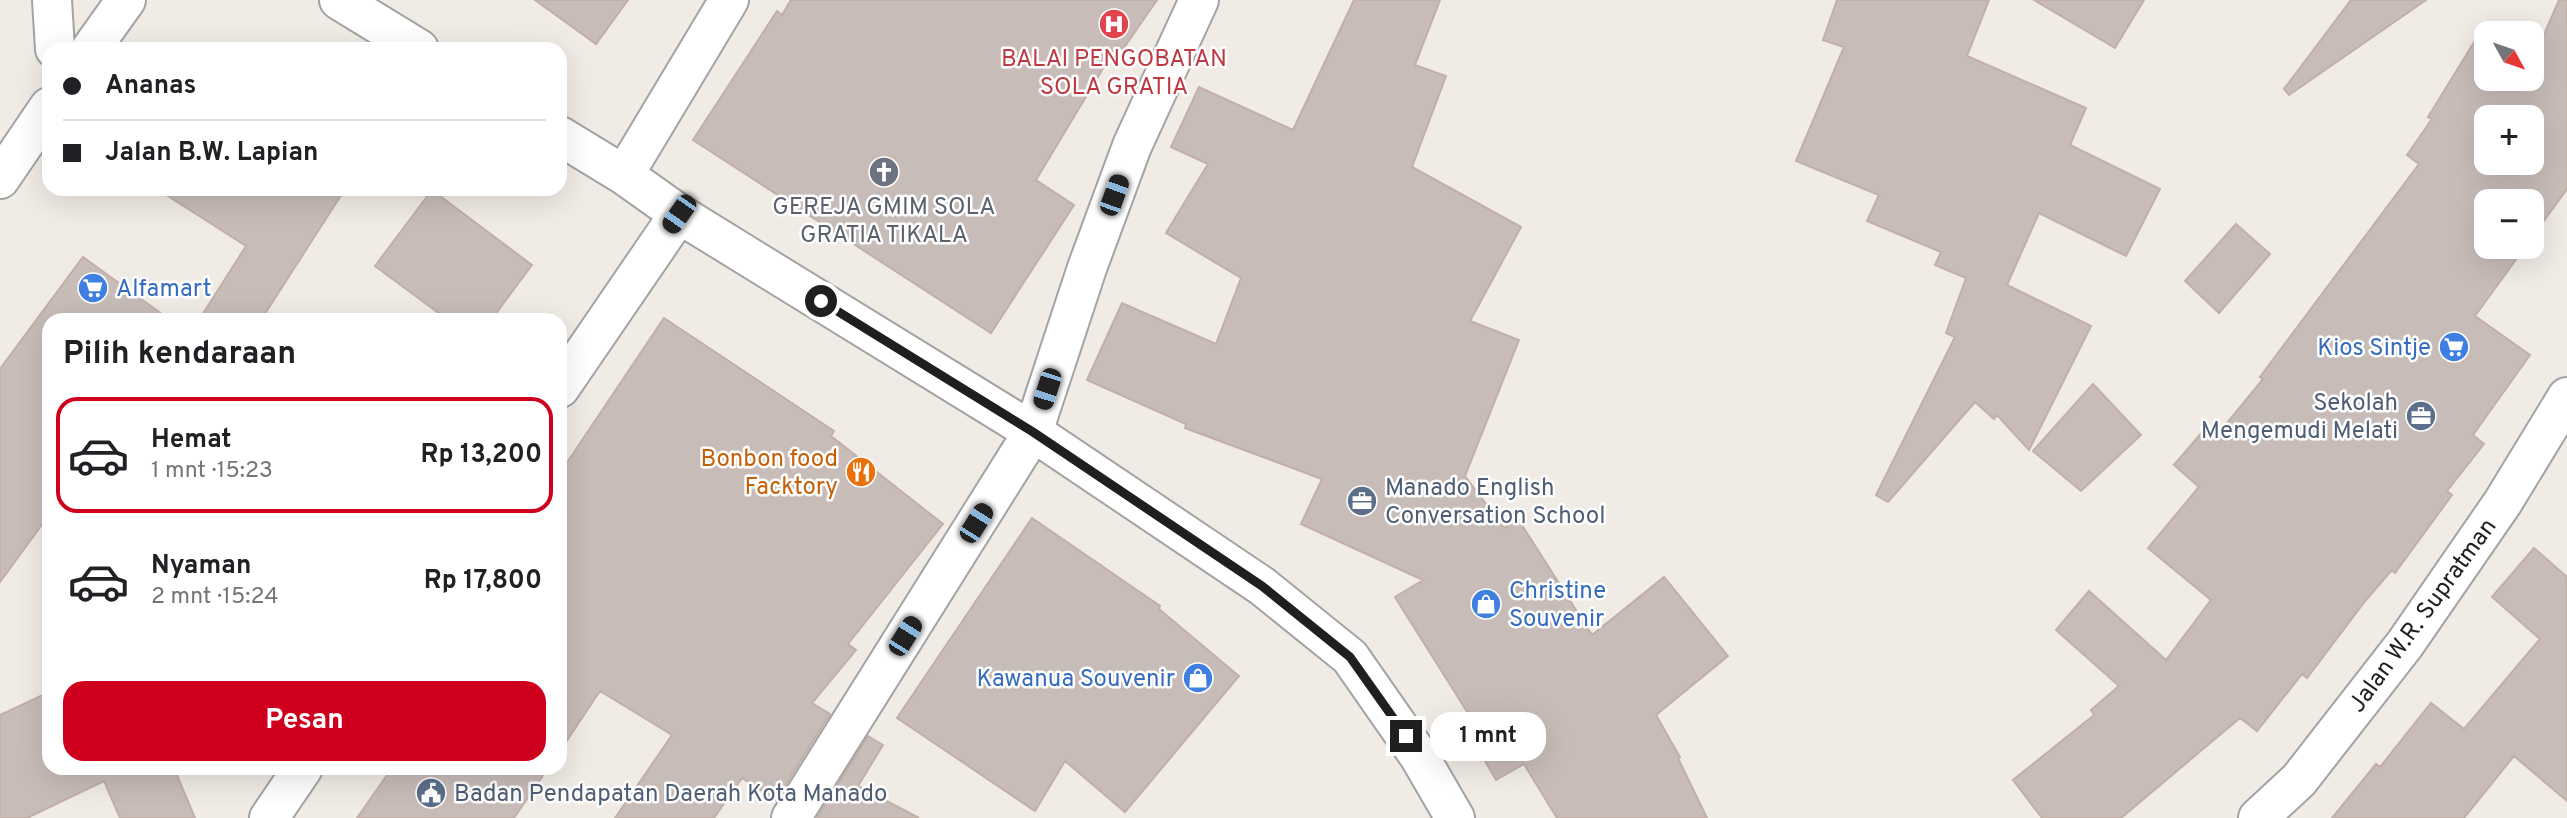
<!DOCTYPE html>
<html lang="id">
<meta charset="utf-8">
<style>
:root{--surface:#fff;--page:#f6f6f6;--text:#202124;--muted:#757577;--line:#e0e0e0;--accent:#ce001d}
body{margin:0;font-family:Overpass,sans-serif;background:var(--page);color:var(--text);height:100vh;display:flex;flex-direction:column;font-size:26px;white-space:nowrap}
*{box-sizing:border-box;margin:0}
p{font-size:23px;color:var(--muted)}
.icon{flex:none;width:38px;height:38px;fill:none;stroke:currentColor;stroke-width:2;stroke-linecap:round;stroke-linejoin:round}
.map{position:relative;flex:1;overflow:hidden}
.side{position:absolute;left:42px;top:313px;width:525px;height:462px;display:flex;flex-direction:column;background:var(--surface);border-radius:21px;box-shadow:0 7px 28px #0002}
.side>*{flex:none}
.guide{position:absolute;left:42px;top:42px;width:525px;height:154px;border-radius:21px;box-shadow:0 7px 28px #0002;display:grid;align-content:center;height:154px;padding:0 21px;background:var(--surface)}
.needle{width:46px;rotate:130deg}
.fabs{position:absolute;left:2474px;top:21px;display:grid;gap:14px}
.fabs a{display:grid;place-items:center;width:70px;height:70px;border-radius:14px;background:var(--surface);box-shadow:0 7px 28px #0002;font-size:35px}
.end{position:absolute;width:32px;height:32px;margin:-16px;border:9px solid #1f1f1f;background:#fff;box-shadow:0 0 0 4px #fff}
.from{border-radius:50%}
.bubble{position:absolute;height:49px;border-radius:21px;background:var(--surface);box-shadow:0 7px 28px #0002;font-size:23px;font-weight:700;line-height:49px;text-align:center}
.car{position:absolute;width:21px;height:42px;margin:-21px -10px;border-radius:9px;box-shadow:0 0 5px 2px #0007;background:linear-gradient(#222 24%,#8ab4d8 0 40%,#222 0 76%,#8ab4d8 0 86%,#222 0)}
.guide b{display:flex;align-items:center;gap:24px;height:66px;font-size:26px}
.guide b+b{border-top:2px solid var(--line)}
.guide i{width:18px;height:18px;background:var(--text)}
ul{padding:0;list-style:none}
li{display:flex;align-items:center;gap:21px;height:116px;margin:0 14px 10px;padding:0 7px;border:4px solid transparent;border-radius:21px}
li div{flex:1}
li b{display:block;font-size:26px}
li em{font-style:normal;font-weight:700}
li.selected{border-color:var(--accent)}
li>.icon{width:63px;height:63px;stroke-width:1.5}
h2{padding:0 21px;font-size:32px;line-height:84px}
.cta{display:flex;gap:14px;margin-top:auto;padding:14px 21px}
.cta a{flex:1;height:80px;border-radius:21px;background:var(--accent);color:#fff;font-size:28px;font-weight:700;line-height:80px;text-align:center}
.map>svg:first-child{display:block}
</style>
<div class="map">
<svg width="2567" height="818" viewBox="0 0 2567 818">
<rect width="100%" height="100%" fill="#f0ebe5"/>
<!-- building -->
<path fill="#c8bcb8" stroke="#c2afa7" stroke-width="2" fill-rule="evenodd" d="M 535,0 L 628,0 L 596,44 Z
M 791,0 L 1157,0 L 1123,49 L 1117,45 L 1036,180 L 1074,205 L 991,333 L 693,140 L 777,11 L 782,15 Z
M 1354,0 L 1440,0 L 1415,65 L 1446,76 L 1412,167 L 1521,227 L 1470,321 L 1519,340 L 1465,476 L 1504,528 L 1518,519 L 1592,635 L 1664,577 L 1728,656 L 1656,715 L 1680,757 L 1678,758 L 1707,818 L 1557,818 L 1524,764 L 1496,780 L 1463,723 L 1471,718 L 1395,597 L 1423,580 L 1301,524 L 1322,479 L 1185,428 L 1186,424 L 1087,380 L 1122,303 L 1216,344 L 1241,278 L 1166,233 L 1208,164 L 1171,147 L 1199,87 L 1293,130 Z
M 1837,0 L 1989,0 L 1967,56 L 2086,108 L 2070,145 L 2160,189 L 2126,256 L 2039,213 L 2007,285 L 2091,326 L 2029,450 L 1997,415 L 1994,419 L 1975,402 L 1888,502 L 1876,495 L 1955,337 L 1946,333 L 1966,278 L 1935,265 L 1941,252 L 1867,221 L 1879,195 L 1796,161 L 1844,47 L 1823,40 Z
M 2034,0 L 2144,0 L 2115,48 Z
M 2351,0 L 2426,0 L 2289,95 L 2284,89 Z
M 2559,0 L 2567,0 L 2567,189 L 2532,237 L 2532,201 L 2487,201 L 2487,247 L 2525,247 L 2475,316 L 2530,355 L 2473,435 L 2484,444 L 2447,491 L 2452,495 L 2395,573 L 2392,570 L 2366,600 L 2307,678 L 2302,674 L 2257,731 L 2240,718 L 2121,818 L 2042,818 L 2013,780 L 2094,715 L 2091,710 L 2119,686 L 2056,630 L 2089,591 L 2166,660 L 2211,600 L 2148,548 L 2199,487 L 2174,465 L 2204,430 L 2214,439 L 2263,379 L 2260,377 L 2419,164 L 2407,155 L 2432,119 L 2428,117 L 2481,31 L 2487,35 L 2487,79 L 2532,79 L 2532,62 ZM 2487,117 L 2532,117 L 2532,163 L 2487,163 Z
M 157,189 L 345,189 L 261,320 L 199,320 L 246,246 Z
M 432,190 L 532,265 L 491,320 L 448,320 L 375,266 Z
M 2236,224 L 2270,254 L 2219,313 L 2185,281 Z
M 83,257 L 170,320 L 49,320 L 49,515 L 0,582 L 0,369 Z
M 664,318 L 834,431 L 831,436 L 943,524 L 848,644 L 856,650 L 812,703 L 830,714 L 776,800 L 742,778 L 714,818 L 615,818 L 672,735 L 600,691 L 560,751 L 560,473 Z
M 2093,384 L 2141,435 L 2081,491 L 2033,451 Z
M 1032,518 L 1160,606 L 1159,609 L 1239,676 L 1125,812 L 1065,761 L 1035,811 L 897,718 Z
M 2534,548 L 2567,577 L 2567,801 L 2514,756 L 2464,818 L 2332,818 L 2376,764 L 2380,767 L 2431,703 L 2464,729 L 2540,639 L 2492,597 Z
M 49,692 L 49,768 L 174,768 L 195,818 L 120,818 L 104,781 L 27,818 L 0,818 L 0,715 Z
M 868,736 L 883,745 L 858,786 L 919,818 L 817,818 Z
M 392,768 L 548,768 L 514,818 L 357,818 Z"/>
<g fill="none" stroke-linecap="round" stroke-linejoin="round">
<!-- minor casing -->
<g stroke="#a3a3a3" stroke-width="42">
<path id="minor" d="M 52,0 L 55,49
M 339,0 L 419,49
M 91,49 L 126,0
M 560,136 L 624,175 L 679,214 L 1033,432 L 1262,586 L 1350,657 L 1419,756 L 1455,818
M 624,175 L 729,0
M 0,179 L 49,107
M 560,388 L 679,214
M 269,818 L 303,768
M 791,818 L 1033,432 L 1087,268 L 1132,146 L 1199,0
M 2258,818 L 2299,780 L 2405,644 L 2503,502 L 2567,397"/>
</g>
<!-- minor -->
<use href="#minor" stroke="#fff" stroke-width="38"/>
</g>
<g fill="none" stroke-linecap="round" stroke-linejoin="round">
<!-- route -->
<path stroke="#1f1f1f" stroke-width="9" d="M 821,301 L 1033,432 L 1262,586 L 1350,657 L 1406,736"/>
</g>
<!-- icons -->
<defs>
<g id="hospital-disc" transform="scale(1.575)"><circle r="9.5" fill="#e0444e" stroke="#fff"/><path d="M-5-5h3v3.5h4V-5h3V5h-3V1.5h-4V5h-3Z" fill="#fff"/></g>
<g id="church-disc" transform="scale(1.575)"><circle r="9.5" fill="#6b7280" stroke="#fff"/><path d="M-1.2-6h2.4v3.5h3.3v2.4h-3.3V6h-2.4V-.1h-3.3v-2.4h3.3Z" fill="#fff"/></g>
<g id="supermarket-disc" transform="scale(1.575)"><circle r="9.5" fill="#3f7fe0" stroke="#fff"/><path d="M-6-5.5h2.5l.6 2H6L4.5 2H-2.5L-4.4-4H-6ZM-1.5 3.2a1.3 1.3 0 1 0 .1 0ZM3 3.2a1.3 1.3 0 1 0 .1 0Z" fill="#fff"/></g>
<g id="office-disc" transform="scale(1.575)"><circle r="9.5" fill="#5c6f8a" stroke="#fff"/><path d="M-6-3h4V-5.5h4V-3h4V5H-6ZM-1-4.5V-3h2v-1.5ZM-6 0V1H6V0Z" fill="#fff"/></g>
<g id="restaurant-disc" transform="scale(1.575)"><circle r="9.5" fill="#e8710a" stroke="#fff"/><path d="M-5-6h1v4h1v-4h1v4h1v-4h1v5L-1.5 .5V6h-2V.5L-5-1ZM5-6V6H3V1.5H1.5Q1.5-4 5-6Z" fill="#fff"/></g>
<g id="shop-disc" transform="scale(1.575)"><circle r="9.5" fill="#3f7fe0" stroke="#fff"/><path d="M-5-2.5h2.3a2.7 3.5 0 0 1 5.4 0H5L5.5 6h-11ZM-1.5-2.5h3a1.5 2.3 0 0 0-3 0Z" fill="#fff"/></g>
<g id="civic-disc" transform="scale(1.575)"><circle r="9.5" fill="#5c6f8a" stroke="#fff"/><path d="M-.6-6.5H3V-4.5H.6V-3L4-1V1h2V6H-6V1h2V-1L-.6-3ZM-1.2 2.5V6h2.4V2.5Z" fill="#fff"/></g>
</defs>
<g fill-rule="evenodd">
<use href="#hospital-disc" x="1114" y="24"/>
<use href="#church-disc" x="884" y="172"/>
<use href="#supermarket-disc" x="93" y="288"/>
<use href="#supermarket-disc" x="2454" y="347"/>
<use href="#office-disc" x="2421" y="416"/>
<use href="#restaurant-disc" x="861" y="472"/>
<use href="#office-disc" x="1362" y="501"/>
<use href="#shop-disc" x="1486" y="604"/>
<use href="#shop-disc" x="1198" y="678"/>
<use href="#civic-disc" x="431" y="793"/>
</g>
<g text-anchor="middle" stroke-width="5" stroke-linejoin="round" paint-order="stroke">
<!-- health labels -->
<g font-size="24" fill="#be3a42" stroke="#fff">
<text x="1114" y="66">BALAI PENGOBATAN<tspan x="1114" dy="28">SOLA GRATIA</tspan></text>
</g>
<!-- worship labels -->
<g font-size="24" fill="#5b616d" stroke="#fff">
<text x="884" y="214">GEREJA GMIM SOLA<tspan x="884" dy="28">GRATIA TIKALA</tspan></text>
</g>
<!-- shop labels -->
<g font-size="24" fill="#366cbe" stroke="#fff" text-anchor="start">
<text x="116" y="296">Alfamart</text>
<text x="2431" y="355" text-anchor="end">Kios Sintje</text>
<text x="1509" y="598">Christine<tspan x="1509" dy="28">Souvenir</tspan></text>
<text x="1175" y="686" text-anchor="end">Kawanua Souvenir</text>
</g>
<!-- service labels -->
<g font-size="24" fill="#4e5e75" stroke="#fff" text-anchor="start">
<text x="2398" y="410" text-anchor="end">Sekolah<tspan x="2398" dy="28">Mengemudi Melati</tspan></text>
<text x="1385" y="495">Manado English<tspan x="1385" dy="28">Conversation School</tspan></text>
<text x="454" y="801">Badan Pendapatan Daerah Kota Manado</text>
</g>
<!-- food labels -->
<g font-size="24" fill="#c56008" stroke="#fff" text-anchor="end">
<text x="838" y="466">Bonbon food<tspan x="838" dy="28">Facktory</tspan></text>
</g>
<!-- street labels -->
<g font-size="24" fill="#1f1f1f" stroke="#fff">
<text transform="translate(2422 615) rotate(-54)" y="8">Jalan W.R. Supratman</text>
</g>
</g>
</svg>
<div class="fabs">
<a><svg class="needle" viewBox="-14 -14 28 28"><path d="M0-13l5 13h-10z" fill="#e53935"/><path d="M0 13l5-13h-10z" fill="#757577"/></svg></a>
<a>+</a>
<a>−</a>
</div>
<i class="end from" style="left:821px;top:301px"></i>
<i class="end" style="left:1406px;top:736px"></i>
<div class="bubble" style="left:1430px;top:712px;width:116px">1 mnt</div>
<i class="car" style="left:1114px;top:195px;rotate:20deg"></i>
<i class="car" style="left:679px;top:214px;rotate:215deg"></i>
<i class="car" style="left:1047px;top:389px;rotate:198deg"></i>
<i class="car" style="left:976px;top:523px;rotate:32deg"></i>
<i class="car" style="left:905px;top:636px;rotate:32deg"></i>
<div class="guide">
<b><i class="from"></i>Ananas</b>
<b><i></i>Jalan B.W. Lapian</b>
</div>
<section class="side">
<h2>Pilih kendaraan</h2>
<ul>
<li class="selected"><svg class="icon" aria-label="car" viewBox="0 0 24 24"><path d="M5 17H2v-5l4-1 3-4h7l3 4 3 1v5h-3M9 17h6M6 11h13"/><circle cx="7" cy="17" r="2"/><circle cx="17" cy="17" r="2"/></svg><div><b>Hemat</b><p>1 mnt · 15:23</p></div><em>Rp 13,200</em></li>
<li><svg class="icon" aria-label="car" viewBox="0 0 24 24"><path d="M5 17H2v-5l4-1 3-4h7l3 4 3 1v5h-3M9 17h6M6 11h13"/><circle cx="7" cy="17" r="2"/><circle cx="17" cy="17" r="2"/></svg><div><b>Nyaman</b><p>2 mnt · 15:24</p></div><em>Rp 17,800</em></li>
</ul>
<div class="cta"><a>Pesan</a></div>
</section>
</div>
